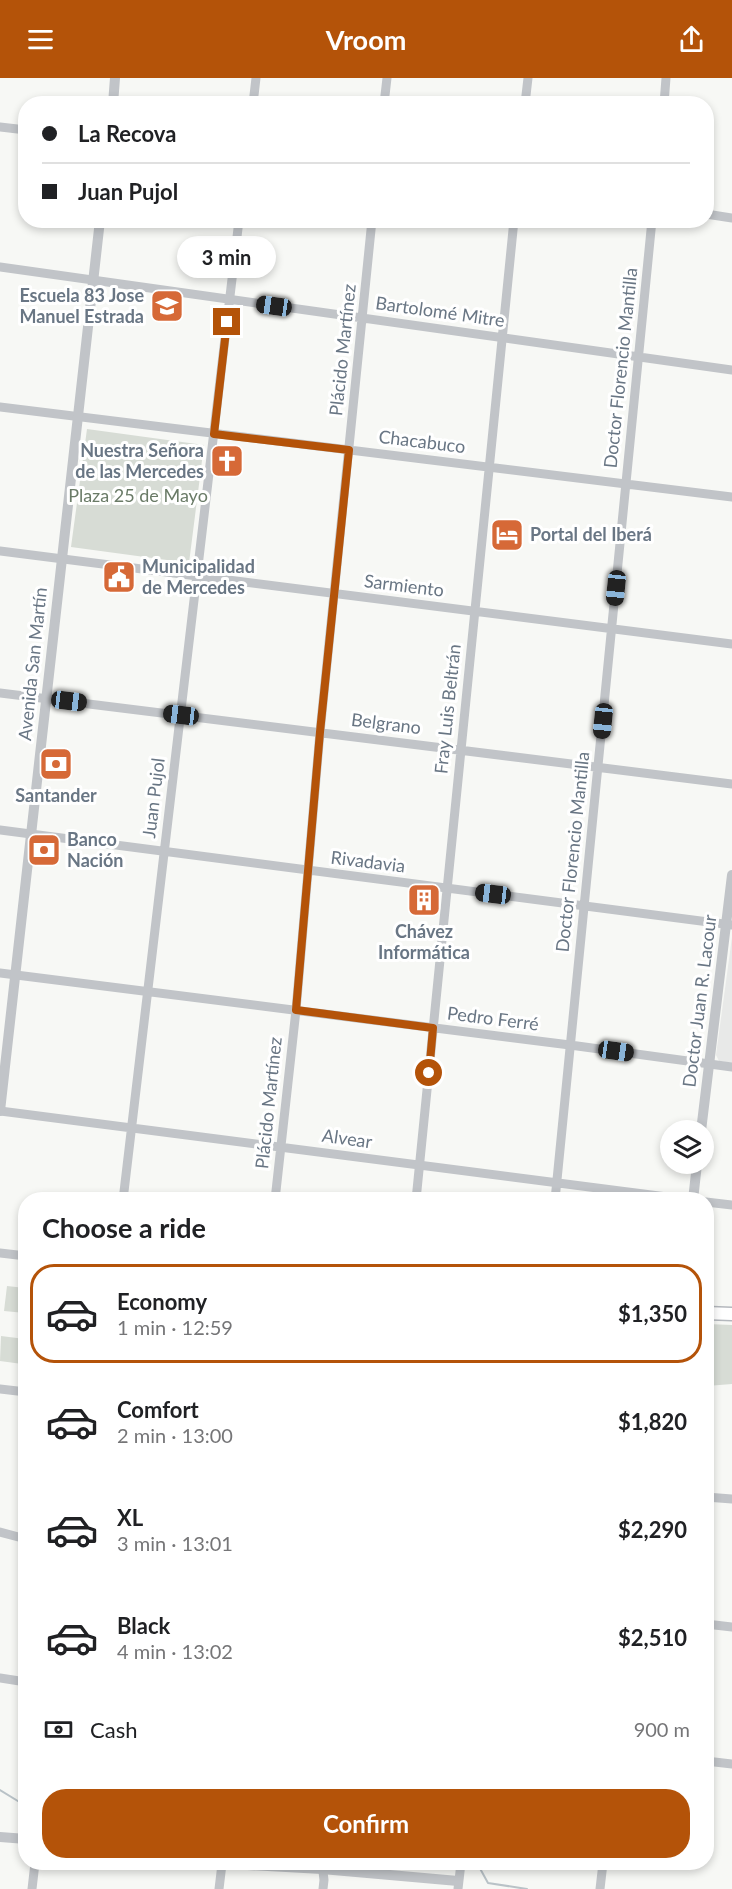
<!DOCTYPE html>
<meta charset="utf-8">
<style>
:root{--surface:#fff;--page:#f6f6f6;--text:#202124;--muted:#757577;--line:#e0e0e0;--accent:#b45309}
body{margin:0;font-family:Lato,sans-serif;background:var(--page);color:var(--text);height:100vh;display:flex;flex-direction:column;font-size:22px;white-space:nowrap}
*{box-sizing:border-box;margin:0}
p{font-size:20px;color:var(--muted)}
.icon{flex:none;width:33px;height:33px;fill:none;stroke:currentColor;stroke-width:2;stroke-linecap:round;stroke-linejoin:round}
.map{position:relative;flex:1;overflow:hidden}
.drawer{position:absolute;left:18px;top:1114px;width:696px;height:678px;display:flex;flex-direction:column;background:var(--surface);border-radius:24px;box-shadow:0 3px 9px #0003}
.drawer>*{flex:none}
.banner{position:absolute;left:18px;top:18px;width:696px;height:132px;border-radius:24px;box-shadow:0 3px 9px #0003;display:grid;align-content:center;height:132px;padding:0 24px;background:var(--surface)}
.buttons{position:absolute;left:660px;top:1042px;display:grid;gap:12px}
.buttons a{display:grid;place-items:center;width:54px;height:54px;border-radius:50%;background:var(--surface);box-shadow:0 3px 9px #0003;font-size:30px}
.end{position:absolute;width:27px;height:27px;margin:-14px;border:8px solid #b45309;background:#fff;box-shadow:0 0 0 3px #fff}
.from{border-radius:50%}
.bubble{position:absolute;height:42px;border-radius:21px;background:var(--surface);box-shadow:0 3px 9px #0003;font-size:20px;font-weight:700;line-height:42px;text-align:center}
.car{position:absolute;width:18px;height:36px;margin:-18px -9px;border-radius:8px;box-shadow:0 0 4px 2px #0007;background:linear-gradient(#222 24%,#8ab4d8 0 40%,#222 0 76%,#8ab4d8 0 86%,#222 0)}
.banner b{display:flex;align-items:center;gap:21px;height:57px;font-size:22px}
.banner b+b{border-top:2px solid var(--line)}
.banner i{width:15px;height:15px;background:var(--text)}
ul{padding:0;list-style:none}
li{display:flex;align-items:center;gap:18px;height:99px;margin:0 12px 9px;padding:0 12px;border:3px solid transparent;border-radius:24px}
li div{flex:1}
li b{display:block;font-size:22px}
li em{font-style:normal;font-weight:700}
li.selected{border-color:var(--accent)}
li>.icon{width:54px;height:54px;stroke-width:1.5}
h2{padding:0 24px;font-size:27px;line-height:72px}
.pay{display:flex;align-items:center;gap:15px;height:66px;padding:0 24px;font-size:22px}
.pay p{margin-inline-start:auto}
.button{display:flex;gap:12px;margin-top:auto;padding:12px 24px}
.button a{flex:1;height:69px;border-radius:24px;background:var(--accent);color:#fff;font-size:24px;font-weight:700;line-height:69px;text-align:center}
header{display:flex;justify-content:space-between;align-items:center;height:78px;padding:0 24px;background:var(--accent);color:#fff;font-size:27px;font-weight:700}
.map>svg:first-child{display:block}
</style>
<header><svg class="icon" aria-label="menu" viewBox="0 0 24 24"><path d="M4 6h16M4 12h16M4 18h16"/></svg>Vroom<svg class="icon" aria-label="share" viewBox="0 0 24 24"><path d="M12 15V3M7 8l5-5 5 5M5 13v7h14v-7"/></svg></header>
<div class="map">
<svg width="732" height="1811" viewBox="0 0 732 1811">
<rect width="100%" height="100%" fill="#f7f8f5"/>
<!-- built -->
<path fill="#e8e9e8" d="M 732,859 L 732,985 L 719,983 L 716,977 Z"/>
<!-- green -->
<path fill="#d7dcd5" d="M 87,351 L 204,367 L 189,485 L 71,469 Z
M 7,1208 L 25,1210 L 25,1235 L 4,1233 Z
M 707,1246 L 732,1247 L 732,1306 L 707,1308 Z
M 1,1258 L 25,1261 L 22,1286 L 0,1283 Z"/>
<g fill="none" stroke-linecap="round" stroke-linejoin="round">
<!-- stream -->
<path stroke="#b9c2c7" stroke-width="2" d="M 0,1712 L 26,1728
M 477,1785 L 488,1805 L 527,1811"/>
<!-- secondary casing -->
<g stroke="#b4b8bd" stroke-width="15">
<path id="secondary" d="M 706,1235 L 732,1236"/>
</g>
<!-- minor -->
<path stroke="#c1c4c8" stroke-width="9" d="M 253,26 L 256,0
M 384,26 L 387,0
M 525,26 L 528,0
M 664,26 L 666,0
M 0,49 L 26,52
M 706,136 L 732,140
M 0,189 L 732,292
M 0,329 L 732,419
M 0,473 L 732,566
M 0,615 L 732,706
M 0,752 L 732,847
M 0,895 L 570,967 L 732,989
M 0,1033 L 690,1122
M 123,1122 L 239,142
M 275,1122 L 296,932 L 320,654 L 372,142
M 416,1122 L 514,142
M 555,1122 L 652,142
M 706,1124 L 732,1127
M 0,1175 L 26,1178
M 0,1311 L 26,1314
M 706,1419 L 732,1421
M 0,1454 L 26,1461
M 706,1546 L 732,1549
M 0,1600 L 26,1604
M 706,1683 L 732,1686
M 322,1785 L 324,1802 L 323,1811
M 32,1811 L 35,1785
M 219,1811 L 222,1786
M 458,1811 L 461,1785
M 600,1811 L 603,1785"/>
<!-- tertiary -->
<path stroke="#c1c4c8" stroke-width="10" d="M 113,26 L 115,0
M 0,1033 L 100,142
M 701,1053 L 732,797
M 693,1122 L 697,1086
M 0,1759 L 26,1761
M 212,1785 L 322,1791 L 458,1803"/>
<!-- secondary -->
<use href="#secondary" stroke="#fff" stroke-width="12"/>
</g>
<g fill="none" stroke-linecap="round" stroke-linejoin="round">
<!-- route -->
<path stroke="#b45309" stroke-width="8" d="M 227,244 L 214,356 L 349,372 L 320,654 L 296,932 L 433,950 L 429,995"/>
</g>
<!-- icons -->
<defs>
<g id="school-square" transform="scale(1.725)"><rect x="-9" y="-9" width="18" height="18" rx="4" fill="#d66937" stroke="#fff"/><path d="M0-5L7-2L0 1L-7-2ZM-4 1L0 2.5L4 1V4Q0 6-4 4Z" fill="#fff"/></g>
<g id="church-square" transform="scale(1.725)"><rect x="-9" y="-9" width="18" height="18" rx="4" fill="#d66937" stroke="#fff"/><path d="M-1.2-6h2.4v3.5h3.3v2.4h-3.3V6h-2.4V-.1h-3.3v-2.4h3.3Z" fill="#fff"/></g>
<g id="hotel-square" transform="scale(1.725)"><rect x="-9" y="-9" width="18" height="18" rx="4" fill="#d66937" stroke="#fff"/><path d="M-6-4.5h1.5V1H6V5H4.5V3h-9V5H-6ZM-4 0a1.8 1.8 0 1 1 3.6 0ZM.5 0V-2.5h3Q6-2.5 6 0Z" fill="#fff"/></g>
<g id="civic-square" transform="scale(1.725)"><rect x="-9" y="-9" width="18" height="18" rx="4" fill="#d66937" stroke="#fff"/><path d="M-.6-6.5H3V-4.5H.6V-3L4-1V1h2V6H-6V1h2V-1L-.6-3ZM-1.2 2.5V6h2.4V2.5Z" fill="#fff"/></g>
<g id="bank-square" transform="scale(1.725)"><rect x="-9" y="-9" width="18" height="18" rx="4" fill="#d66937" stroke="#fff"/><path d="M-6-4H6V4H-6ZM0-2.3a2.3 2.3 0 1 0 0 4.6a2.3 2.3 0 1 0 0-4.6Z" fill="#fff"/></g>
<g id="building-square" transform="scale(1.725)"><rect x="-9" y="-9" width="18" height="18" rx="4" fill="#d66937" stroke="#fff"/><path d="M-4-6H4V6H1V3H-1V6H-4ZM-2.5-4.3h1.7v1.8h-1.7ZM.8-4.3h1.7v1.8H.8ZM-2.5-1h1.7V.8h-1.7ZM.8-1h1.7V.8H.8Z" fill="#fff"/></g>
</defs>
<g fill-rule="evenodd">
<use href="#school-square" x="167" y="228"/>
<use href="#church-square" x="227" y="383"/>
<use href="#hotel-square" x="507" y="457"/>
<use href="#civic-square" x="119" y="499"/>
<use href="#bank-square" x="56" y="686"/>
<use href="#bank-square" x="44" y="772"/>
<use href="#building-square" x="424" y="822"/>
</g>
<g text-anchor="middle" stroke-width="6" stroke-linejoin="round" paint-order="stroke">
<!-- poi labels -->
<g font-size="18" font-weight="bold" fill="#697684" stroke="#fff" text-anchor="start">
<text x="144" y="224" text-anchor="end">Escuela 83 Jose<tspan x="144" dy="21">Manuel Estrada</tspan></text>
<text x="204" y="379" text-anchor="end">Nuestra Señora<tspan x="204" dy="21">de las Mercedes</tspan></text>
<text x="530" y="463">Portal del Iberá</text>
<text x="142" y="495">Municipalidad<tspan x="142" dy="21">de Mercedes</tspan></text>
<text x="56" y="724" text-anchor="middle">Santander</text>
<text x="67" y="768">Banco<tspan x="67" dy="21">Nación</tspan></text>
<text x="424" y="860" text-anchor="middle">Chávez<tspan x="424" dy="21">Informática</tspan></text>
</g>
<!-- street labels -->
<g font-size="18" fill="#697684" stroke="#fff">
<text transform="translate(440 234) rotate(8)" y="6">Bartolomé Mitre</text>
<text transform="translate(343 272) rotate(-84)" y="6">Plácido Martínez</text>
<text transform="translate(621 290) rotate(-84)" y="6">Doctor Florencio Mantilla</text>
<text transform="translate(422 364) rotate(7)" y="6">Chacabuco</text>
<text transform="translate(404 508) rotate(7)" y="6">Sarmiento</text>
<text transform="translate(33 586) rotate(-84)" y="6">Avenida San Martín</text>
<text transform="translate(448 631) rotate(-84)" y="6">Fray Luis Beltrán</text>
<text transform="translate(386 646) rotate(7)" y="6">Belgrano</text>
<text transform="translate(154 720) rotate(-83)" y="6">Juan Pujol</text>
<text transform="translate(573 774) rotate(-84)" y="6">Doctor Florencio Mantilla</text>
<text transform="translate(368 784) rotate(7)" y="6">Rivadavia</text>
<text transform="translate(700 923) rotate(-83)" y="6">Doctor Juan R. Lacour</text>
<text transform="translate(493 941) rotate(7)" y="6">Pedro Ferré</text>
<text transform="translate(269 1025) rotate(-84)" y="6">Plácido Martínez</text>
<text transform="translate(347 1061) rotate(8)" y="6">Alvear</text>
</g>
<!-- park labels -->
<g font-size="18" fill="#6a7b67" stroke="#fff">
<text x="138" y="424">Plaza 25 de Mayo</text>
</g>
</g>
</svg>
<div class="buttons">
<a><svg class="icon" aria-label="layers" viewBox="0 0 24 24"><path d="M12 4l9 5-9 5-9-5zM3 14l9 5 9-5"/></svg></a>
</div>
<i class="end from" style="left:429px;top:995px"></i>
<i class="end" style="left:227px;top:244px"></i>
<div class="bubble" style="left:177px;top:158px;width:99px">3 min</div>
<i class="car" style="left:274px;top:228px;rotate:278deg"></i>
<i class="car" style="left:616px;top:510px;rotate:186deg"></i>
<i class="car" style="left:69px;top:623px;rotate:97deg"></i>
<i class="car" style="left:181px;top:637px;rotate:277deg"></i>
<i class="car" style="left:603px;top:643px;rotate:186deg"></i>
<i class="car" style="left:493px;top:816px;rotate:277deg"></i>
<i class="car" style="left:616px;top:973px;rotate:98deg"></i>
<div class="banner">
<b><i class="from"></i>La Recova</b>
<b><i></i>Juan Pujol</b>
</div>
<section class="drawer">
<h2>Choose a ride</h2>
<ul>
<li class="selected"><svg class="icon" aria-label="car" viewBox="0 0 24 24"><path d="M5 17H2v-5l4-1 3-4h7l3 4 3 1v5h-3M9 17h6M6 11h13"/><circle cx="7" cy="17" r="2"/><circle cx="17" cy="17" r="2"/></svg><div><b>Economy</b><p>1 min · 12:59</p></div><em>$1,350</em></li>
<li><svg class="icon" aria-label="car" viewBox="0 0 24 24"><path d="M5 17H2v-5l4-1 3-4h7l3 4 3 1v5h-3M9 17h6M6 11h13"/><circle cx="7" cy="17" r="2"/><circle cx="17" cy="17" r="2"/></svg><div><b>Comfort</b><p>2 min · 13:00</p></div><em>$1,820</em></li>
<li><svg class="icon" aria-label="car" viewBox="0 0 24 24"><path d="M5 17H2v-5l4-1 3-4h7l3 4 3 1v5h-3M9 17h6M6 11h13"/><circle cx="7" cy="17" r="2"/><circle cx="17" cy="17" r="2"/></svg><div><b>XL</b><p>3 min · 13:01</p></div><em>$2,290</em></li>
<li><svg class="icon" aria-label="car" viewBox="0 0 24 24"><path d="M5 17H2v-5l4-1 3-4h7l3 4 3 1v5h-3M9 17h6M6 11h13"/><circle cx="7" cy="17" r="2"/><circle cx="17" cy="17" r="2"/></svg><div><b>Black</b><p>4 min · 13:02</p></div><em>$2,510</em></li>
</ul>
<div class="pay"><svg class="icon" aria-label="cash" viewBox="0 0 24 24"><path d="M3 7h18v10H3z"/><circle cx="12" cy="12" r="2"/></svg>Cash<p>900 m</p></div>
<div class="button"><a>Confirm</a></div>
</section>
</div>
